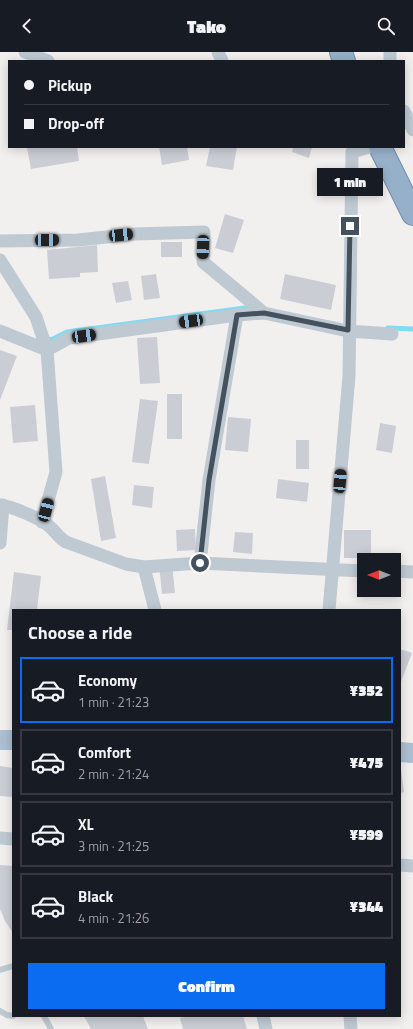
<!DOCTYPE html>
<meta charset="utf-8">
<style>
:root{--surface:#171b24;--page:#20242c;--text:#f1f3f6;--muted:#9ea1a6;--line:#363941;--accent:#0a6df1}
body{margin:0;font-family:"Titillium Web",sans-serif;background:var(--page);color:var(--text);height:100vh;display:flex;flex-direction:column;font-size:15px;white-space:nowrap}
*{box-sizing:border-box;margin:0}
p{font-size:13px;color:var(--muted)}
.icon{flex:none;width:22px;height:22px;fill:none;stroke:currentColor;stroke-width:2;stroke-linecap:round;stroke-linejoin:round}
.map{position:relative;flex:1;overflow:hidden}
.side{position:absolute;left:12px;top:557px;width:389px;height:408px;display:flex;flex-direction:column;background:var(--surface);border-radius:0px;box-shadow:0 2px 10px #0003}
.side>*{flex:none}
.hud{position:absolute;left:8px;top:8px;width:397px;height:88px;border-radius:0px;box-shadow:0 2px 10px #0003;display:grid;align-content:center;height:88px;padding:0 16px;background:var(--surface)}
.needle{width:26px;rotate:270deg}
.tools{position:absolute;left:357px;top:501px;display:grid;gap:8px}
.tools a{display:grid;place-items:center;width:44px;height:44px;border-radius:0px;background:var(--surface);box-shadow:0 2px 10px #0003;font-size:20px}
.end{position:absolute;width:18px;height:18px;margin:-9px;border:5px solid #45525e;background:#fff;box-shadow:0 0 0 2px #fff}
.from{border-radius:50%}
.bubble{position:absolute;height:28px;border-radius:0px;background:var(--surface);box-shadow:0 2px 10px #0003;font-size:13px;font-weight:800;line-height:28px;text-align:center}
.car{position:absolute;width:12px;height:24px;margin:-12px -6px;border-radius:5px;box-shadow:0 0 3px 1px #0007;background:linear-gradient(#222 24%,#8ab4d8 0 40%,#222 0 76%,#8ab4d8 0 86%,#222 0)}
.hud b{display:flex;align-items:center;gap:14px;height:38px;font-size:15px}
.hud b+b{border-top:1px solid var(--line)}
.hud i{width:10px;height:10px;background:var(--text)}
ul{padding:0;list-style:none}
li{display:flex;align-items:center;gap:12px;height:66px;margin:0 8px 6px;padding:0 8px;border:2px solid var(--line);border-radius:0px}
li div{flex:1}
li b{display:block;font-size:15px}
li em{font-style:normal;font-weight:800}
li.on{border-color:var(--accent)}
li>.icon{width:36px;height:36px;stroke-width:1.5}
h2{padding:0 16px;font-size:18px;line-height:48px}
.action{display:flex;gap:8px;margin-top:auto;padding:8px 16px}
.action a{flex:1;height:46px;border-radius:0px;background:var(--accent);color:#fff;font-size:16px;font-weight:800;line-height:46px;text-align:center}
header{display:flex;justify-content:space-between;align-items:center;height:52px;padding:0 16px;background:var(--surface);font-size:18px;font-weight:800}
.map>svg:first-child{display:block}
</style>
<header><svg class="icon" aria-label="back" viewBox="0 0 24 24"><path d="M15 5l-7 7 7 7"/></svg>Tako<svg class="icon" aria-label="search" viewBox="0 0 24 24"><circle cx="10" cy="10" r="6"/><path d="M15 15l6 6"/></svg></header>
<div class="map">
<svg width="413" height="977" viewBox="0 0 413 977">
<rect width="100%" height="100%" fill="#f2efef"/>
<g fill="none" stroke-linecap="round" stroke-linejoin="round">
<!-- stream -->
<path stroke="#83dbf3" stroke-width="5" d="M 388,276 L 413,277
M 44,289 L 53,287 L 67,280 L 252,255"/>
</g>
<!-- building -->
<path fill="#caced4" d="M 33,95 L 77,95 L 79,109 L 31,117 L 27,96 Z
M 159,95 L 187,95 L 189,108 L 162,113 Z
M 210,95 L 237,95 L 233,118 L 206,114 Z
M 293,95 L 312,95 L 309,106 L 292,100 Z
M 320,117 L 341,119 L 338,142 L 317,139 Z
M 225,162 L 244,168 L 233,201 L 215,196 Z
M 161,190 L 182,190 L 182,205 L 161,205 Z
M 97,193 L 98,220 L 80,221 L 80,225 L 49,227 L 47,198 Z
M 156,222 L 160,246 L 144,248 L 141,224 Z
M 285,222 L 336,233 L 331,258 L 280,247 Z
M 128,229 L 132,248 L 116,251 L 112,231 Z
M 157,285 L 160,331 L 140,332 L 137,286 Z
M 0,298 L 17,304 L 0,348 Z
M 167,342 L 182,342 L 182,387 L 167,387 Z
M 140,347 L 158,349 L 149,412 L 132,410 Z
M 35,353 L 38,389 L 13,391 L 10,355 Z
M 228,365 L 251,367 L 248,400 L 225,398 Z
M 380,371 L 396,374 L 392,401 L 376,398 Z
M 296,388 L 309,388 L 309,417 L 296,417 Z
M 105,424 L 116,486 L 101,489 L 91,427 Z
M 278,427 L 309,431 L 307,450 L 276,446 Z
M 134,433 L 154,435 L 152,456 L 132,453 Z
M 195,477 L 196,498 L 177,499 L 176,478 Z
M 344,478 L 371,478 L 371,506 L 344,506 Z
M 235,480 L 253,481 L 252,502 L 233,500 Z
M 172,511 L 175,541 L 162,542 L 159,512 Z
M 14,520 L 41,524 L 37,558 L 13,558 L 13,578 L 7,578 Z
M 400,597 L 412,601 L 400,632 Z
M 0,714 L 13,716 L 13,745 L 0,744 Z
M 400,717 L 401,717 L 404,740 L 400,741 Z
M 0,813 L 13,814 L 13,881 L 5,869 L 0,857 Z
M 84,964 L 143,964 L 148,977 L 91,977 Z
M 189,964 L 243,964 L 247,977 L 183,977 L 180,966 Z"/>
<g fill="none" stroke-linecap="round" stroke-linejoin="round">
<!-- trunk casing -->
<g stroke="#6e8cae" stroke-width="24">
<path id="trunk" d="M 341,0 L 344,9
M 380,95 L 413,162"/>
</g>
<!-- service -->
<path stroke="#bec9d2" stroke-width="6" d="M 0,918 L 13,914
M 0,959 L 7,963 L 13,964
M 44,964 L 51,977"/>
<!-- minor -->
<path stroke="#bec9d2" stroke-width="13" d="M 25,0 L 48,9
M 218,0 L 222,9
M 390,0 L 390,9
M 404,59 L 413,78
M 0,189 L 78,188 L 135,182 L 204,180 L 203,210 L 264,261
M 0,208 L 36,265 L 47,298 L 56,420 L 42,470
M 0,279 L 47,298 L 69,286 L 237,263 L 264,261 L 348,279 L 392,282
M 0,453 C 11,454 42,467 50,475 C 56,480 59,486 66,490 L 126,512 L 144,515 L 200,511 L 364,519
M 0,491 L 3,453
M 200,511 L 209,428 L 237,263
M 144,515 L 155,558
M 394,519 L 413,520
M 329,558 L 349,324 L 352,100 L 369,95
M 0,786 L 13,787
M 400,813 L 413,814
M 263,964 L 266,977
M 350,964 L 351,977"/>
<!-- primary -->
<path stroke="#acbed0" stroke-width="20" d="M 0,688 L 13,688
M 400,700 L 413,701"/>
<!-- trunk -->
<use href="#trunk" stroke="#97b0c9" stroke-width="22"/>
</g>
<g fill="none" stroke-linecap="round" stroke-linejoin="round">
<!-- route -->
<path stroke="#45525e" stroke-width="5" d="M 200,511 L 209,428 L 237,263 L 264,261 L 348,278 L 350,174"/>
</g>
</svg>
<div class="tools">
<a><svg class="needle" viewBox="-14 -14 28 28"><path d="M0-13l5 13h-10z" fill="#e53935"/><path d="M0 13l5-13h-10z" fill="#9ea1a6"/></svg></a>
</div>
<i class="end from" style="left:200px;top:511px"></i>
<i class="end" style="left:350px;top:174px"></i>
<div class="bubble" style="left:317px;top:116px;width:66px">1 min</div>
<i class="car" style="left:121px;top:183px;rotate:84deg"></i>
<i class="car" style="left:47px;top:188px;rotate:89deg"></i>
<i class="car" style="left:203px;top:195px;rotate:182deg"></i>
<i class="car" style="left:191px;top:269px;rotate:262deg"></i>
<i class="car" style="left:84px;top:284px;rotate:82deg"></i>
<i class="car" style="left:340px;top:429px;rotate:5deg"></i>
<i class="car" style="left:46px;top:458px;rotate:15deg"></i>
<div class="hud">
<b><i class="from"></i>Pickup</b>
<b><i></i>Drop-off</b>
</div>
<section class="side">
<h2>Choose a ride</h2>
<ul>
<li class="on"><svg class="icon" aria-label="car" viewBox="0 0 24 24"><path d="M5 17H2v-5l4-1 3-4h7l3 4 3 1v5h-3M9 17h6M6 11h13"/><circle cx="7" cy="17" r="2"/><circle cx="17" cy="17" r="2"/></svg><div><b>Economy</b><p>1 min · 21:23</p></div><em>¥352</em></li>
<li><svg class="icon" aria-label="car" viewBox="0 0 24 24"><path d="M5 17H2v-5l4-1 3-4h7l3 4 3 1v5h-3M9 17h6M6 11h13"/><circle cx="7" cy="17" r="2"/><circle cx="17" cy="17" r="2"/></svg><div><b>Comfort</b><p>2 min · 21:24</p></div><em>¥475</em></li>
<li><svg class="icon" aria-label="car" viewBox="0 0 24 24"><path d="M5 17H2v-5l4-1 3-4h7l3 4 3 1v5h-3M9 17h6M6 11h13"/><circle cx="7" cy="17" r="2"/><circle cx="17" cy="17" r="2"/></svg><div><b>XL</b><p>3 min · 21:25</p></div><em>¥599</em></li>
<li><svg class="icon" aria-label="car" viewBox="0 0 24 24"><path d="M5 17H2v-5l4-1 3-4h7l3 4 3 1v5h-3M9 17h6M6 11h13"/><circle cx="7" cy="17" r="2"/><circle cx="17" cy="17" r="2"/></svg><div><b>Black</b><p>4 min · 21:26</p></div><em>¥344</em></li>
</ul>
<div class="action"><a>Confirm</a></div>
</section>
</div>
